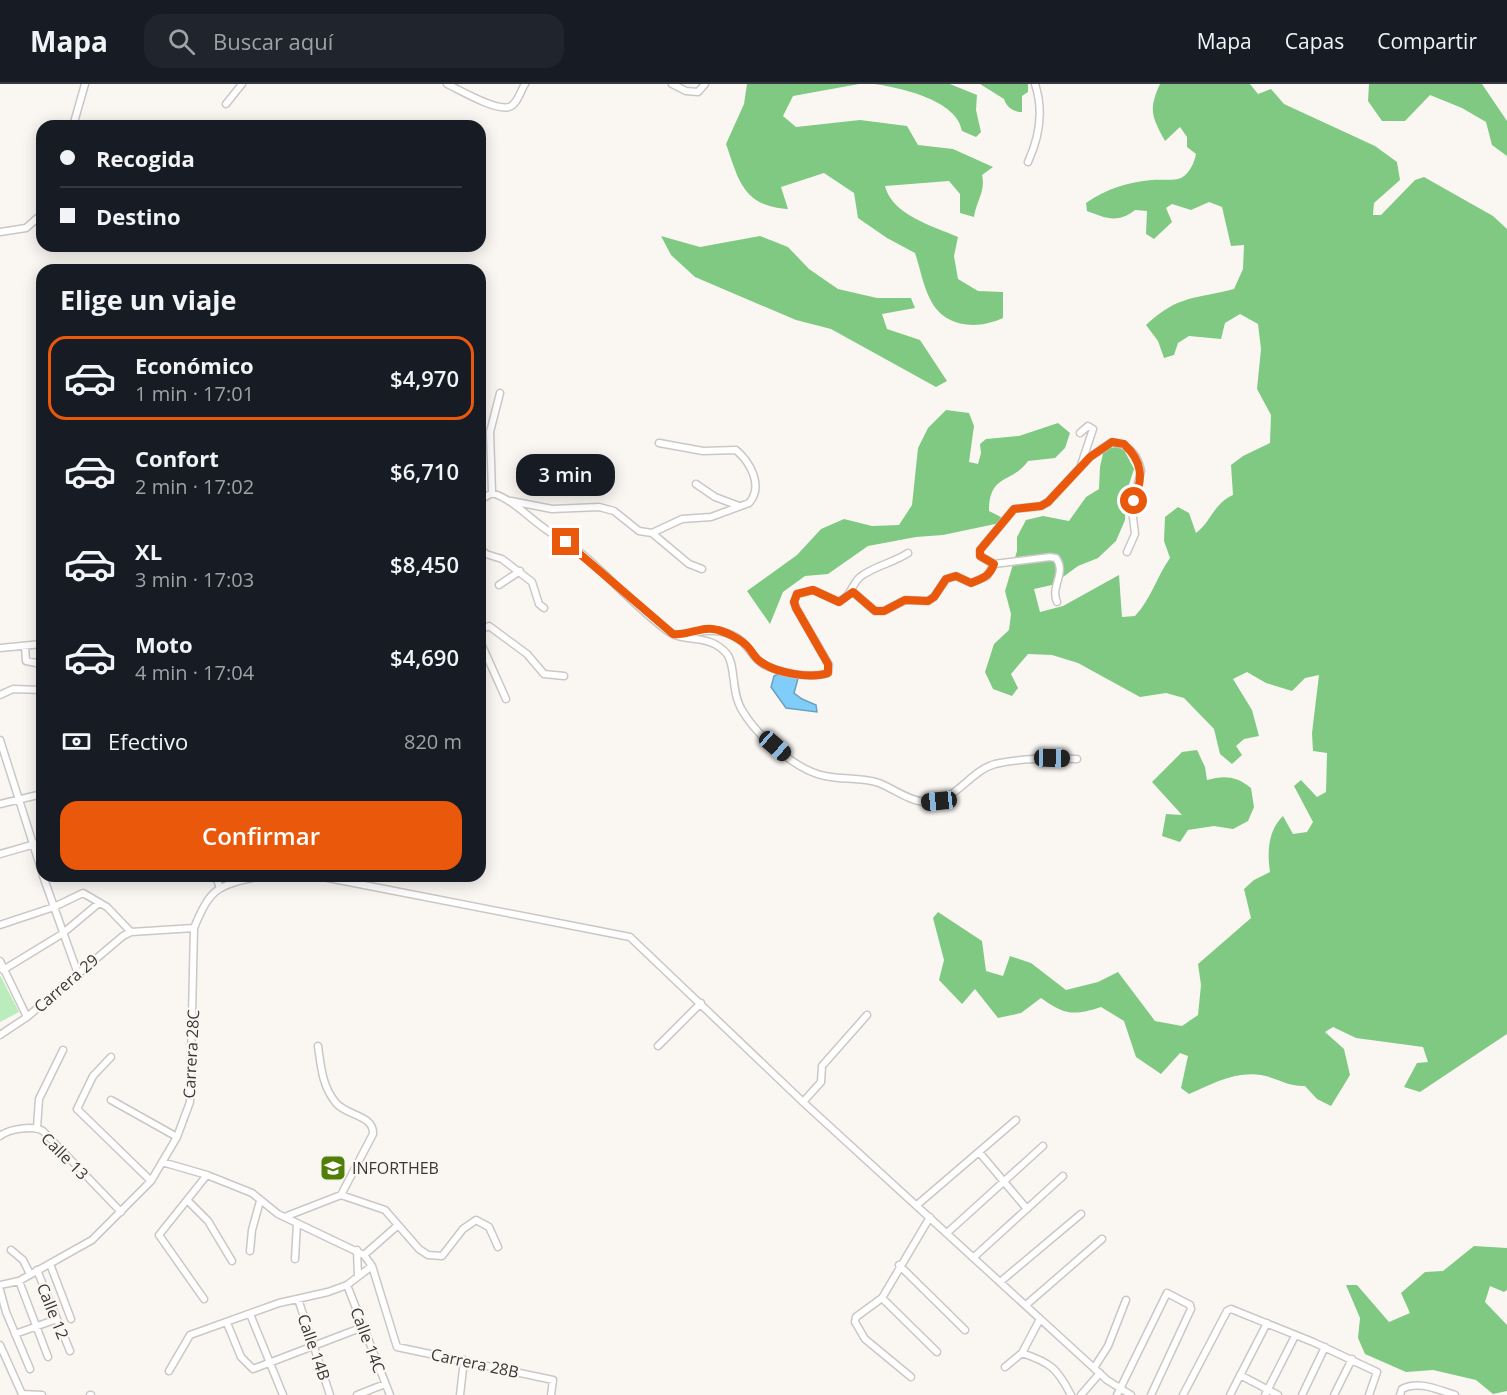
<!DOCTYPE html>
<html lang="es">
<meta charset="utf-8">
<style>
:root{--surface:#171b24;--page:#20242c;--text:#f1f3f6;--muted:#9ea1a6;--line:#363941;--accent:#ea580c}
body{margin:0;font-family:"Open Sans",sans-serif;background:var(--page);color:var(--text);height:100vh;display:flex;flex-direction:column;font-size:22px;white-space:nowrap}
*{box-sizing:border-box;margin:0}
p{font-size:20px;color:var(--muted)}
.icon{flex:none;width:33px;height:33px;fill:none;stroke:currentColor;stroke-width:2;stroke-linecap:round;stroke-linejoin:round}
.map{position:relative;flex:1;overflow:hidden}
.details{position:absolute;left:36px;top:180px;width:450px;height:618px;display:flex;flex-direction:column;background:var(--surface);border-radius:18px;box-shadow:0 3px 15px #0003}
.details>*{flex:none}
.guide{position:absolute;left:36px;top:36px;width:450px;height:132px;border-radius:18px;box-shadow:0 3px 15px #0003;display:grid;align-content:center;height:132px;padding:0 24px;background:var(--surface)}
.end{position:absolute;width:27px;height:27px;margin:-14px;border:8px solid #ea580c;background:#fff;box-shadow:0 0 0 3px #fff}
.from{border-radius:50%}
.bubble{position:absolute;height:42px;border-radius:18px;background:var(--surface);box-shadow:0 3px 15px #0003;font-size:20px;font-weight:600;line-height:42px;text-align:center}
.car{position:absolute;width:18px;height:36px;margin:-18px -9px;border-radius:8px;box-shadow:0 0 4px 2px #0007;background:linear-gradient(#222 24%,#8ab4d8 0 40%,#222 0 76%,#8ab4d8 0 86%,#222 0)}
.guide b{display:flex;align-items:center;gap:21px;height:57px;font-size:22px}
.guide b+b{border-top:2px solid var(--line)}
.guide i{width:15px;height:15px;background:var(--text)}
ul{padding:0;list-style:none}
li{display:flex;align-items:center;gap:18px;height:84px;margin:0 12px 9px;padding:0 12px;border:3px solid transparent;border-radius:18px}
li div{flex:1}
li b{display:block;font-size:22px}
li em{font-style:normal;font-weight:600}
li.on{border-color:var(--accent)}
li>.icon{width:54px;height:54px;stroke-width:1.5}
h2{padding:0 24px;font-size:27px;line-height:72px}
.pay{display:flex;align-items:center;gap:15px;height:66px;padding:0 24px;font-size:22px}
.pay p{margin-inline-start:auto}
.primary-button{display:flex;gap:12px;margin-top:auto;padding:12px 24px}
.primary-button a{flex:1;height:69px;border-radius:18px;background:var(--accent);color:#fff;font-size:24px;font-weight:600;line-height:69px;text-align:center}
header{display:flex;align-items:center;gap:36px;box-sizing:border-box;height:84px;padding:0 30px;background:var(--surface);border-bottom:2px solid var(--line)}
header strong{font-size:28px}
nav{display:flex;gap:33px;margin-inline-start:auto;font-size:21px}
.search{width:420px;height:54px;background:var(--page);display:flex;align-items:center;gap:15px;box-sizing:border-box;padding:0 21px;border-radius:18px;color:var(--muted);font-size:22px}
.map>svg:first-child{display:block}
</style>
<header>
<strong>Mapa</strong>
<div class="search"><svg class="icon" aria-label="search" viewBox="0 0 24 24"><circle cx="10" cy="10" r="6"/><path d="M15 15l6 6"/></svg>Buscar aquí</div>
<nav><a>Mapa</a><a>Capas</a><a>Compartir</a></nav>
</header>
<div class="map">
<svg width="1507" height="1311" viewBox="0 0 1507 1311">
<rect width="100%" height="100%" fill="#faf7f3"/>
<!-- green -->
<path fill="#bbecbb" d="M 0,891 L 19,928 L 0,938 Z"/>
<!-- forest -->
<path fill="#80c982" d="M 747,0 L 859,0 L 793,12 L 783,32 L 796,43 L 860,36 L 907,42 L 918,61 L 953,65 L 993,83 L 982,91 C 986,107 976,118 974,133 L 960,129 L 960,110 L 949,97 L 885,102 C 892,131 933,142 958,153 L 954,172 L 958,195 L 978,207 L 1003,208 L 1003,234 C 977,246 944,244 930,215 C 923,201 920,184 915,169 L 887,154 L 858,134 L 854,109 L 824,89 L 781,103 L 788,125 C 743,122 739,97 726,60 L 744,20 Z
M 875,0 L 950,0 L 977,11 L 976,26 L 981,48 L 976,53 L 962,47 C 957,16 901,4 875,0 Z
M 980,0 L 1028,0 L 1028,8 L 1022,12 L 1022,28 C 1014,28 1007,24 1004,15 Z
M 1160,0 L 1250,0 L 1258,10 L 1271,5 L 1284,20 L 1375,62 L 1397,78 L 1400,96 L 1374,119 L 1373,131 L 1381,131 L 1415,96 L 1424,93 L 1493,132 L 1507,145 L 1507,950 L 1420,1008 L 1404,1003 L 1417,979 L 1428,978 L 1423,963 L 1356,954 L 1333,943 L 1325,948 L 1344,965 L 1350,991 L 1331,1022 L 1317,1015 L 1305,1002 C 1288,1003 1277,994 1261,991 C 1235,987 1212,1000 1189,1010 L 1181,1004 L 1188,972 L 1180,969 L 1161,990 L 1136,973 L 1124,937 L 1101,923 C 1074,932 1064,931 1041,914 L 1021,929 L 998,934 L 975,905 L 962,920 L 939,896 L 944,876 L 933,834 L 938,828 L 982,857 L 986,887 L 1003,892 L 1010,872 L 1031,879 L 1066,906 L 1098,898 L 1118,888 L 1155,937 L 1182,942 L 1198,931 L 1201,901 L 1198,880 L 1251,834 L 1244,805 L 1254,796 L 1270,788 C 1267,767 1268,747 1283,732 L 1293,750 L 1307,748 L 1313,738 L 1294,702 L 1301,696 L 1317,713 L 1326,708 L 1327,669 L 1313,667 L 1312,649 L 1319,591 L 1305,594 L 1292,607 L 1266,599 L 1247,588 L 1233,595 L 1252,626 L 1259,652 L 1244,655 L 1236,662 L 1242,671 L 1232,680 L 1220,670 L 1214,645 L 1184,614 L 1166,609 L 1140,613 L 1078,579 L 1052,571 L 1028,570 L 1011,590 L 1018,604 L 1012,612 L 993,605 L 985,588 L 994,560 L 1009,546 L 1011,530 L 1005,507 L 1017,467 L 1017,453 L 1026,436 L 1043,432 L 1069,437 L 1086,413 L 1099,405 L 1100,383 L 1104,365 L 1122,362 L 1134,385 L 1126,410 L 1125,436 L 1116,457 L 1098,474 L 1078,482 L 1052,501 L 1034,505 L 1040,528 L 1063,522 L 1119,491 L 1122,533 L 1135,532 C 1151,515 1156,494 1170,474 L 1164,457 L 1165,433 L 1178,423 L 1189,429 L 1196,449 C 1212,437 1212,421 1233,411 L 1231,381 L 1243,372 L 1270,359 L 1271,331 L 1257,305 L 1261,265 L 1258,240 L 1240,230 L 1225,239 L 1221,255 L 1189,252 L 1178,259 L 1174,271 L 1164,274 L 1158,257 L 1146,241 C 1178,211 1195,215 1234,205 L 1243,185 L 1244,161 L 1231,162 L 1222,123 L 1209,118 L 1191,126 L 1172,120 L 1166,124 L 1172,138 L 1154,155 L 1146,150 L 1147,127 L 1135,126 C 1117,140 1106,134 1087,127 L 1086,119 C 1106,105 1128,98 1152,96 C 1160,95 1174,97 1181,94 C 1190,89 1194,79 1196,70 L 1187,63 L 1187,53 L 1180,43 L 1165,57 C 1152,33 1148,26 1160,0 Z
M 1369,0 L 1482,0 L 1507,37 L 1507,72 L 1492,61 L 1486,38 L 1462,24 L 1430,11 L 1405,37 L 1382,37 L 1368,17 Z
M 661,152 L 700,163 L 760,152 L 788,163 L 809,185 L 838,205 L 877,214 L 911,214 L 915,224 L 882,230 L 887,245 L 920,256 L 947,297 L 936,303 L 831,245 L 796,236 L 695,193 L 671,171 Z
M 946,326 L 969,329 L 974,342 L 969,378 L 978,380 L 981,369 L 980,360 L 986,355 L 1019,352 L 1058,339 L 1070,349 L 1065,364 L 1055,374 L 1028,377 C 1012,400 989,389 989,427 L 1001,433 L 1000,439 L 943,451 L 916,453 L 868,462 L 828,490 L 805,492 L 783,508 L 770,540 L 747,507 L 797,471 L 821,445 L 844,435 L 872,442 L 899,441 L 912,421 L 918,364 L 928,344 Z
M 1197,666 L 1205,683 L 1207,696 C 1224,691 1237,692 1251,704 L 1254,723 L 1248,737 L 1233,745 L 1214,742 L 1188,746 L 1180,758 L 1162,752 L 1166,730 L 1182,731 L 1152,698 L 1182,668 Z
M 1474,1162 L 1507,1164 L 1507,1206 L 1504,1208 L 1490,1202 L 1485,1218 L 1507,1241 L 1507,1307 L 1493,1310 L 1476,1296 L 1433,1286 L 1406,1288 L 1365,1270 L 1358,1254 L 1360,1234 L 1346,1201 L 1357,1201 L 1389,1238 L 1410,1229 L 1401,1209 L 1425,1188 L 1443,1187 Z"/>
<!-- water -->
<path fill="#80cdfa" stroke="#6ba0bf" stroke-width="1.5" d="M 778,590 L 799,591 L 794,609 L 802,615 L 816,621 L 817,628 L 786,624 L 771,603 L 774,592 Z"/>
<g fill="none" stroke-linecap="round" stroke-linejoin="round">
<!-- street casing -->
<g stroke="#cbc7c4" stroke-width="9">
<path id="street" d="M 447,0 C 460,6 495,27 509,23 C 517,21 521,6 525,0
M 672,0 L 686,7 L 698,8 L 705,0
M 226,20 L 242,0
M 73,42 L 85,0
M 1028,78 C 1040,52 1044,27 1035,0
M 0,148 L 26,144 L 42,130
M 1080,349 L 1088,342 L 1093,345 L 1080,384
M 696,400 L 715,413 L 739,422
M 492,409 L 490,348 L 500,309
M 480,416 L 492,409 C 512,415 527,432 544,444 C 559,455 575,463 588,475 C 615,499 640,527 669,548 C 685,559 710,549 727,570 C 736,582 731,609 742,626 C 756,651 797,687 825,692 C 843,696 861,693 879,699 C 894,705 909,717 925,718 C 954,721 969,687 995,680 C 1020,674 1051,674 1077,675
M 511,417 L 552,425 L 599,423 L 614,427 L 639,447 L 652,449 L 682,435 L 711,433 L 749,419 C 764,402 750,378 736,366 L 703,367 L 659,359
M 652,449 L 689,480 L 702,485
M 480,464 L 486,470 L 502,475 L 532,498 L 539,520 L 544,524
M 994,480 L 980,472 L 980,466 L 1014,425 L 1041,422 L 1048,418 L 1090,373 L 1112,358 C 1128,360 1138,371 1141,387 L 1132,425 L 1135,450 L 1127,468
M 499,501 L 520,487
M 853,508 L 875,527 L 884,527 L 905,516 L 928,517 L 934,513 L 946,495 L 956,492 L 971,499 L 987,492 L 994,480 L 1050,473 L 1056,474 C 1067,489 1050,502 1057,518
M 480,546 L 489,542 L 527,570 L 544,590 L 564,592
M 687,551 C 707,544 732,544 747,563 C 752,569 756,576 763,580 C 779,589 811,595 828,589 L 829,581 L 796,524 L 794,518 L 797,510 L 813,506 L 839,518 C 853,510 851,501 860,493 C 874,482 893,479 908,469
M 480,557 L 506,615
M 25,562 L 26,577 L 42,580
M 0,564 L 42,560
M 0,611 L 13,605 L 42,606
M 0,656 L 42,788
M 0,720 L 42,710
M 0,770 L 42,758
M 43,792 L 78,890
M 216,792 L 219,802
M 318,792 L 630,853 L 803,1018 L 1107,1296 L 1131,1311
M 0,841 L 54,823 L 83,809 L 107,823 L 131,848
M 0,877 L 27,933
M 3,886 L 62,850 L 99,819
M 0,951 L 27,933 L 123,852 L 131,848 L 194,844
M 658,962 L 701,919
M 111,973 L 93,992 L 77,1025 L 151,1097
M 111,1016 L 177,1053
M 803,1018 L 821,998 L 822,982 L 867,931
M 37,1044 L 39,1015 L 63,966
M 0,1052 C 9,1045 33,1041 43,1047 L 121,1128
M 979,1068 L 1027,1125
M 162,1078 L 207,1091 L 252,1109 L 278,1130 L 364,1171 L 372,1182 L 397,1263 L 553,1296 L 551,1311
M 341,1111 L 385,1126 L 419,1165 L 428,1171 L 442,1172 L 463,1145 L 476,1136 L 489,1143 L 498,1163
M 187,1116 L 208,1137 L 232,1177
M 917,1121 L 1016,1036
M 287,1132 L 341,1111 L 373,1050 C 374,1031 347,1032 336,1019 C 322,1002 321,983 318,962
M 947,1149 L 1043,1062
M 11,1166 L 23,1176 L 30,1190
M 357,1166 L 358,1192
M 250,1167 L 252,1146 L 260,1117
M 364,1171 L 397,1142
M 974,1173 L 1063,1092
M 295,1175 L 297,1139
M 50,1180 L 71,1235
M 899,1181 L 965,1246
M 37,1186 L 70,1267
M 19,1197 L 48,1273
M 1000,1198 L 1081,1130
M 0,1201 L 19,1197 L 92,1156 L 151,1097 L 177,1053 L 190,1018 L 194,844 C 211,802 219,801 262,792
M 347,1201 L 390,1311
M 0,1206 L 6,1228 L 30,1285
M 882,1214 L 937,1268
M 204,1215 L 159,1151 L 207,1091
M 298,1215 L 330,1311
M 1026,1221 L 1102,1155
M 250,1230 L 283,1311
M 227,1239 L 241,1273 L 253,1285 L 363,1243
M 15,1250 L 57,1235
M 0,1261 L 22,1310 L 42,1311
M 1022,1269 C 1051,1279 1057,1284 1071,1311
M 1005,1283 L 1022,1269 L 1040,1235
M 1094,1284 L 1108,1262 L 1126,1216
M 169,1287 L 190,1251 L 279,1219 L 328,1208 L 347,1201 L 372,1182
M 1240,1291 L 1278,1311
M 911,1293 L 865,1255 L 855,1238 L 856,1233 L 882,1214 L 930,1133
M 90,1311 L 91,1311
M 357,1311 L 385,1300
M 460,1311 L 464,1276
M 1081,1311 L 1100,1289
M 1117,1311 L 1167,1209 L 1190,1221 L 1191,1225 L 1151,1311
M 1183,1311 L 1227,1227 L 1231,1225 L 1313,1258 L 1377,1288 L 1369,1311
M 1230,1311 L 1267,1239
M 1265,1311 L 1295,1252
M 1302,1311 L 1325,1263
M 1334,1311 L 1352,1275
M 1400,1311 L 1402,1305 C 1418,1296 1438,1306 1455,1311"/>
</g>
<!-- street -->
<use href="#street" stroke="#fff" stroke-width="6"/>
</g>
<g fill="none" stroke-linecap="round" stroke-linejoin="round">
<!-- route -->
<path stroke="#ea580c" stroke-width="8" d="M 566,458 L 673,550 C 688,552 703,541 718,546 C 726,548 740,555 746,561 C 752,566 754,574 761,578 C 775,589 811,595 828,589 L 828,580 L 796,524 L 794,518 L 797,510 L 813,506 L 839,518 L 853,508 L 875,527 L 884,527 L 905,516 L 928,517 L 934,513 L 946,495 L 956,492 L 971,499 C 982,495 990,492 994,480 L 980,472 L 980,466 L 1014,425 L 1041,422 L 1048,418 L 1090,373 L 1112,358 L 1124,360 C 1142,377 1144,393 1134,417"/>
</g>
<!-- icons -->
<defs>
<g id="school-square" transform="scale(1.35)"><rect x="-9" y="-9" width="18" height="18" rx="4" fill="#517e07" stroke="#faf7f3"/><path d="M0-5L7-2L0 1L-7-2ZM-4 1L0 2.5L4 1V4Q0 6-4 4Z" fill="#fff"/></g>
</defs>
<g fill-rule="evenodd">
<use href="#school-square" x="333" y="1084"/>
</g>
<g text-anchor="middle" stroke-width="4.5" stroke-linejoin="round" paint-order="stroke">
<!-- street labels -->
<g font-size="16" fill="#393836" stroke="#faf7f3">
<text transform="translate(66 899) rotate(-41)" y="6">Carrera 29</text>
<text transform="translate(191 970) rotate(-87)" y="6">Carrera 28C</text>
<text transform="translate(65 1072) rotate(45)" y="6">Calle 13</text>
<text transform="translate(53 1227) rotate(68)" y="6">Calle 12</text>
<text transform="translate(368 1256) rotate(69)" y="6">Calle 14C</text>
<text transform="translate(314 1263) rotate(71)" y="6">Calle 14B</text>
<text transform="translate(475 1279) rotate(12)" y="6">Carrera 28B</text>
</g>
<!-- poi labels -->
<g font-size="16" fill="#393836" stroke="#faf7f3" text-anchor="start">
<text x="352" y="1090">INFORTHEB</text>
</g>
</g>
</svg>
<i class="end from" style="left:1134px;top:417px"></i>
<i class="end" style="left:566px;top:458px"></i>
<div class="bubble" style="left:516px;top:370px;width:99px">3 min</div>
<i class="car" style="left:775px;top:662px;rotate:131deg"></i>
<i class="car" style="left:1052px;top:674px;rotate:91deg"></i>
<i class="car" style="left:939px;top:717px;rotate:264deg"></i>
<div class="guide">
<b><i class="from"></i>Recogida</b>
<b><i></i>Destino</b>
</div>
<section class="details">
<h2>Elige un viaje</h2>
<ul>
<li class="on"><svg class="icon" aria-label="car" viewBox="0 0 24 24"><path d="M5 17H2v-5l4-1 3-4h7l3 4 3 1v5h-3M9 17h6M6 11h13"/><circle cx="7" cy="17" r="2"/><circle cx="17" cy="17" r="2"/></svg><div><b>Económico</b><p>1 min · 17:01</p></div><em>$4,970</em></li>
<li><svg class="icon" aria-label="car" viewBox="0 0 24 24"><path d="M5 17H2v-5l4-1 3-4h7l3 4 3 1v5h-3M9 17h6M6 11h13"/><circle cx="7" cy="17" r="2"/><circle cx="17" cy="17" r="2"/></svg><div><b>Confort</b><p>2 min · 17:02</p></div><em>$6,710</em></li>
<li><svg class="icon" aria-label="car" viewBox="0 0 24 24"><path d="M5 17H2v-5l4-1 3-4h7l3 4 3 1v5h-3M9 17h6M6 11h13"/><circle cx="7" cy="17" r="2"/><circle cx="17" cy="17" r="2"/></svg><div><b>XL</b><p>3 min · 17:03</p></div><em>$8,450</em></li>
<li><svg class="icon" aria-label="car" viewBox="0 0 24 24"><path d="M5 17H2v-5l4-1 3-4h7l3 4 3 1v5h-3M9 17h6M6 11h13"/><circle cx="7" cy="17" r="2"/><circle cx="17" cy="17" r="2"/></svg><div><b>Moto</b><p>4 min · 17:04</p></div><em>$4,690</em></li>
</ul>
<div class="pay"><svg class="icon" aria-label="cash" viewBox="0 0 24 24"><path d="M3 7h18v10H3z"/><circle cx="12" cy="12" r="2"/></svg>Efectivo<p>820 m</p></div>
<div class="primary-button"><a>Confirmar</a></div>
</section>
</div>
